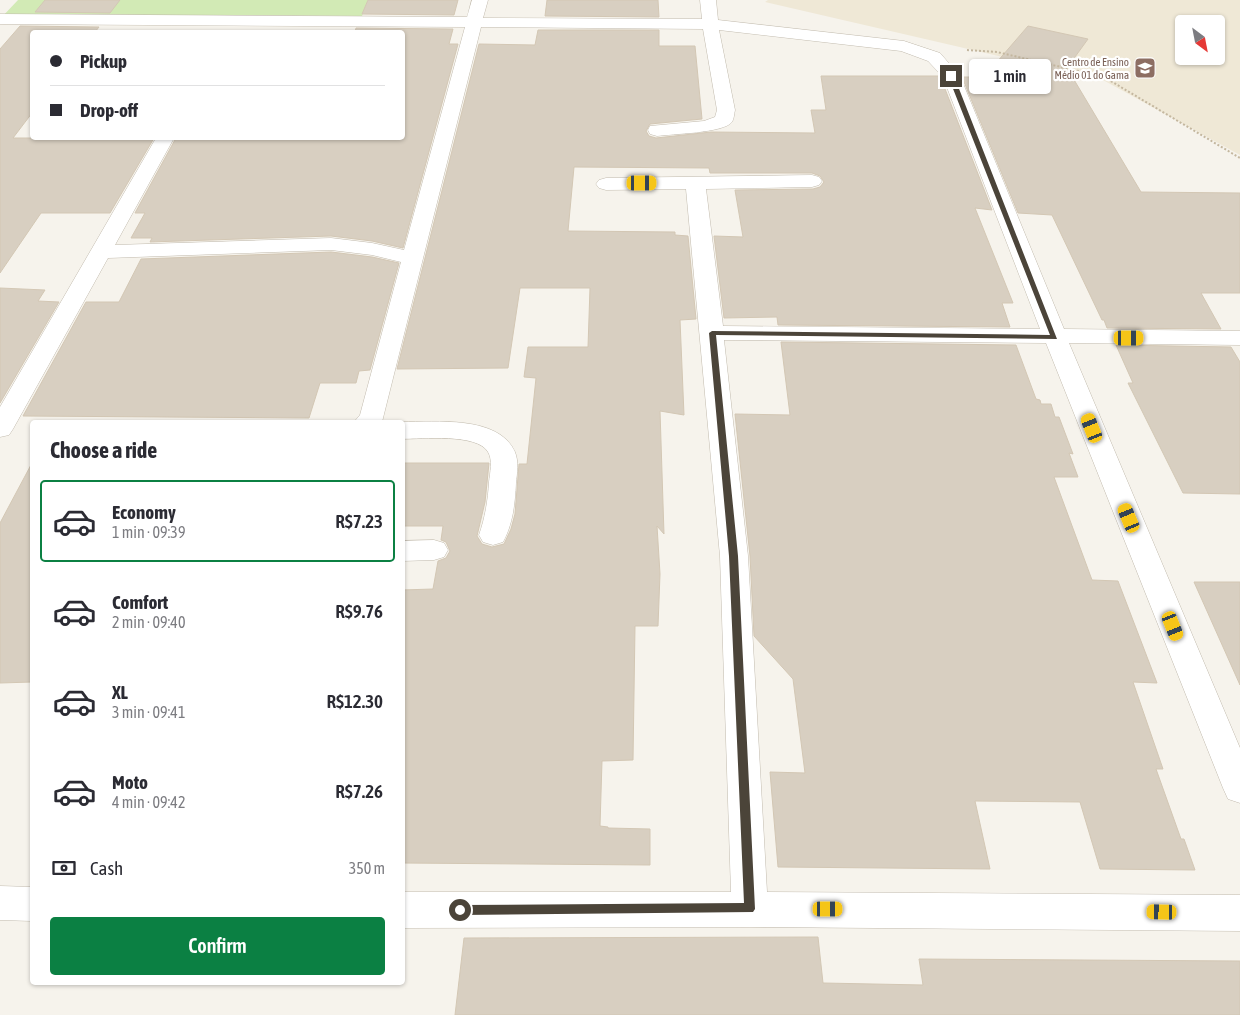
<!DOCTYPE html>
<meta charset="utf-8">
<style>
:root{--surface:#fff;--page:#f2f2f3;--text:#2b2b33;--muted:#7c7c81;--line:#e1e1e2;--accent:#0b8043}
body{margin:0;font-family:"Asap Condensed",sans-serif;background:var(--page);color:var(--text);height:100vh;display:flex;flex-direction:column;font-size:19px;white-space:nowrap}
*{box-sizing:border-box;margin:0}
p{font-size:16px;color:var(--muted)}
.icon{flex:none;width:28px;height:28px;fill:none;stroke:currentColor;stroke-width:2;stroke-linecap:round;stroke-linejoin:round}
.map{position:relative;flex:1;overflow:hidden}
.sheet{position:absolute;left:30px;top:420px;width:375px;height:565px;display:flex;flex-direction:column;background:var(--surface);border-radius:5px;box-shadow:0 1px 4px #0004}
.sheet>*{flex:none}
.hud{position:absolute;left:30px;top:30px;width:375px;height:110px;border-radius:5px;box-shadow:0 1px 4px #0004;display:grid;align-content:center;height:110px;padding:0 20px;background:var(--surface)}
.needle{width:32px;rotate:148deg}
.controls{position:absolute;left:1175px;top:15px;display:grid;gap:10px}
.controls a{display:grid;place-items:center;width:50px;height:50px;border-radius:5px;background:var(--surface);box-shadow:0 1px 4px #0004;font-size:25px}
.end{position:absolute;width:22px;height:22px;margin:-11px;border:6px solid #4b4439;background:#fff;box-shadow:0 0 0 2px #fff}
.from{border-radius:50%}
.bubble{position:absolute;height:35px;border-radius:5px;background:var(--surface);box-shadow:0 1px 4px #0004;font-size:16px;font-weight:600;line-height:35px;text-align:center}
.car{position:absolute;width:15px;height:30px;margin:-15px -8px;border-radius:6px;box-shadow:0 0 4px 1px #0007;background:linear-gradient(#f5c518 24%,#345 0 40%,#f5c518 0 76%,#345 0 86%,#f5c518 0)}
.hud b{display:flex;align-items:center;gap:18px;height:48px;font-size:19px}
.hud b+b{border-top:1px solid var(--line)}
.hud i{width:12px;height:12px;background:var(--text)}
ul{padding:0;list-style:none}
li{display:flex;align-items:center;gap:15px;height:82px;margin:0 10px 8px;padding:0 10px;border:2px solid transparent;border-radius:5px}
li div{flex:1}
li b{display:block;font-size:19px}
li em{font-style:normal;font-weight:600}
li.on{border-color:var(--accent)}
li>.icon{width:45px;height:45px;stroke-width:1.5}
h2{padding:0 20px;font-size:22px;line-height:60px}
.pay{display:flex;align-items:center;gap:12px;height:55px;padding:0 20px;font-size:19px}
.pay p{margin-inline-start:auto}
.action{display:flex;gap:10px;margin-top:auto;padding:10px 20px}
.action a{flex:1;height:58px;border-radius:5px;background:var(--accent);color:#fff;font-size:20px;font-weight:600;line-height:58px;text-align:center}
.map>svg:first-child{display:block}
</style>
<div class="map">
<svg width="1240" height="1015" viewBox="0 0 1240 1015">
<rect width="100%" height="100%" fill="#f6f3ec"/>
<!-- education -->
<path fill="#efe8d6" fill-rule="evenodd" d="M 768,0 L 1240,0 L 1240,155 L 1103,80 L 765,2 ZM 1184,24 L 1216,24 L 1216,56 L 1184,56 Z"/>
<!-- green -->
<path fill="#d2eab5" d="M 18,0 L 368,0 L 362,16 L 217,15 L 0,19 Z"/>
<!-- building -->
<path fill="#d8cfc1" stroke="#d3c7b4" d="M 45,0 L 120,0 L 110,13 L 35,12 Z
M 368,0 L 458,0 L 454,15 L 362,14 Z
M 547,0 L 658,0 L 659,17 L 545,16 Z
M 20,26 L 99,27 L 95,32 L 32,32 L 32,113 L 13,138 L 154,138 L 110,213 L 41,213 L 0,273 L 0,49 Z
M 1028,26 L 1088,39 L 1067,68 L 1141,192 L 1240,193 L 1240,293 L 1201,293 L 1221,329 L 1107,328 L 1104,320 L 1102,320 L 1052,215 L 1018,213 L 962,77 L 984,77 Z
M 356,28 L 450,29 L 453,29 L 449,44 L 458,44 L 403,248 L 372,241 L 331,236 L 150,242 L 152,238 L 131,238 L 145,213 L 135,213 L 176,138 L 402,138 L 402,32 L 355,32 Z
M 538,30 L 659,30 L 659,46 L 695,46 L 702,119 L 650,124 L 646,131 L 649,136 L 656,138 L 711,132 L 815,133 L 811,110 L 826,110 L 821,76 L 940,76 L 992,210 L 975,208 L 1013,303 L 1002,303 L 1010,327 L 778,325 L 777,317 L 724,318 L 714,236 L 743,237 L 735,190 L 813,189 L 820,187 L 824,182 L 820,176 L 812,173 L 710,173 L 709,168 L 574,167 L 568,231 L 675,232 L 675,235 L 688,236 L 696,319 L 680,320 L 684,415 L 660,411 L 664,534 L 657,526 L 660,574 L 658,626 L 635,626 L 633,760 L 602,761 L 600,826 L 608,827 L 608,828 L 650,829 L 650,865 L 402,863 L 402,590 L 433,589 L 438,561 L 446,558 L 450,551 L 446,542 L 441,540 L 443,526 L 402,526 L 402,463 L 489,463 L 485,502 L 477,536 L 482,544 L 492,547 L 504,544 L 511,529 L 515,514 L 519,464 L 527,464 L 536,378 L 524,377 L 528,347 L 588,347 L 590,288 L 520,288 L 508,368 L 397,369 L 479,44 L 535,45 Z
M 331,252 L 372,257 L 399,263 L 370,370 L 359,371 L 356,383 L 320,383 L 309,418 L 23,416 L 86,302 L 119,302 L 141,259 Z
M 0,288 L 45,290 L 38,301 L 59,302 L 0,403 Z
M 781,342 L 1016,345 L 1036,399 L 1040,400 L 1041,404 L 1051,404 L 1055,417 L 1059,417 L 1073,454 L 1069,453 L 1078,477 L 1054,477 L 1092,580 L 1118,581 L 1157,683 L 1133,682 L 1163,769 L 1156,769 L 1181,839 L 1184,839 L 1195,870 L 1100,869 L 1080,802 L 975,801 L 990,869 L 778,867 L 770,772 L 805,773 L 793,679 L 754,636 L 750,556 L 735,414 L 790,415 Z
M 1116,345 L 1231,347 L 1240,362 L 1240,494 L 1183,493 L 1128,383 L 1133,383 Z
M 32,463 L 32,682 L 0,683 L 0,523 Z
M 1194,582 L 1240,582 L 1240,685 Z
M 818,937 L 823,983 L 923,985 L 919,959 L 1240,961 L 1240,1015 L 455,1015 L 464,938 Z"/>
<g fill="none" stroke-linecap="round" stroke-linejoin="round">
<!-- minor casing -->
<g stroke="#c2bbae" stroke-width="1">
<path id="minor" d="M 472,0 L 488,0 L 483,18 L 702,19 L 700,0 L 716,0 L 718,20 L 904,41 L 940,53 L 960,76 L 1064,329 L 1240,331 L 1240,345 L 1069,343 L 1240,748 L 1240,803 L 1228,799 L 1223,788 L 1046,343 L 724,340 L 748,556 L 767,892 L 1240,895 L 1240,931 L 750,927 L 402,928 L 402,892 L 731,892 L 720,556 L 686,189 L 606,190 L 599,188 L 596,184 L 599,180 L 606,178 L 812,175 L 819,177 L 822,181 L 819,185 L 812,187 L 706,189 L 723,326 L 1040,329 L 943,77 L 928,61 L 901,51 L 719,30 L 735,110 C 734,114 734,119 732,122 C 724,133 671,134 657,136 L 650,134 L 648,130 L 650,126 L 704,121 L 715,117 L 717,110 L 703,29 L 481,27 L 382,422 L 354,422 L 360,415 L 401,262 L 372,255 L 331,250 L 108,258 L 13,429 L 9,435 L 0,437 L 0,407 L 156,138 L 174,138 L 115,245 L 331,238 L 372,243 L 404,250 L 465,27 L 0,24 L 0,14 L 467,17 Z
M 402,422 C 435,422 499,415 515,452 C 519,462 517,473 516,483 C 515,503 513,524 503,542 L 493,545 L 483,542 L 479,535 C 485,518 488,500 489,482 C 490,473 493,460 488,452 C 477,433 422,439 402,439 Z
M 434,540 L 444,543 L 448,550 L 444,557 L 434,560 L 402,561 L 402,541 Z
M 0,886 L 32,887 L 32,921 L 0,920 Z"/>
</g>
<!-- path -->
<path stroke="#c4b79f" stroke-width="2" stroke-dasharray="2 2" stroke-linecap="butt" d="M 967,50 L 997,52 L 1104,77 L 1240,158"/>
<!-- minor -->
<use href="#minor" fill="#fff" fill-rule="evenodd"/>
</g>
<!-- route -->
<path fill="#4b4439" d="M 951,75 L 954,76 L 1057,339 L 716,335 L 738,556 L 755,909 L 753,912 L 460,915 L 457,913 L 455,910 L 457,906 L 460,905 L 744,903 L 729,556 L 709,333 L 712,331 L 1050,335 L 948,76 Z"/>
<!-- icons -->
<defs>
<g id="school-square" transform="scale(1.125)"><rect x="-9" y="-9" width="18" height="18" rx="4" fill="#8d6e63" stroke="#fff"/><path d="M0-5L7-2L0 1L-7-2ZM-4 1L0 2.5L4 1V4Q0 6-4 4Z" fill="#fff"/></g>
</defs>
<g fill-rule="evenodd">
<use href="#school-square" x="1145" y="68"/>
</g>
<g text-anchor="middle" stroke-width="4.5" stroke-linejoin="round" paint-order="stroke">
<!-- far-education labels -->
<g font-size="11" fill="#785e54" stroke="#fff" text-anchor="end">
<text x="1129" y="66">Centro de Ensino<tspan x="1129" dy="13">Médio 01 do Gama</tspan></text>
</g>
</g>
</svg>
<div class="controls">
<a><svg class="needle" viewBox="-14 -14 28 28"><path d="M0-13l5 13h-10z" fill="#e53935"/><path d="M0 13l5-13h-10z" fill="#7c7c81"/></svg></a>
</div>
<i class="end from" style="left:460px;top:910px"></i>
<i class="end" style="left:951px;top:76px"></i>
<div class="bubble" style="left:969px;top:59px;width:82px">1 min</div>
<i class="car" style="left:642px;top:183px;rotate:90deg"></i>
<i class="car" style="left:1129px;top:338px;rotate:90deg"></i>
<i class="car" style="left:1092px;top:428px;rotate:338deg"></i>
<i class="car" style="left:1129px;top:518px;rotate:337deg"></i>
<i class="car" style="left:1173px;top:626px;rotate:158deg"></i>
<i class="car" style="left:828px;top:909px;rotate:90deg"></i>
<i class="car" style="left:1162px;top:912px;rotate:271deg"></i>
<div class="hud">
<b><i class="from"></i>Pickup</b>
<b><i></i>Drop-off</b>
</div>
<section class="sheet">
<h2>Choose a ride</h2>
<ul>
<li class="on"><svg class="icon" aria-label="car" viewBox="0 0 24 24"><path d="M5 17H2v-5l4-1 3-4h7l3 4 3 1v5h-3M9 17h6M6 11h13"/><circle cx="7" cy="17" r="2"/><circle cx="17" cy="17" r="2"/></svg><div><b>Economy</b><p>1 min · 09:39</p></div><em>R$7.23</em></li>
<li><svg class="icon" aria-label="car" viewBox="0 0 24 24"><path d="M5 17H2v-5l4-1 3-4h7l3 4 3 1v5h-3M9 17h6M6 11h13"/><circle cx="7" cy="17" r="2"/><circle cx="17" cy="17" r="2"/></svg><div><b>Comfort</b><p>2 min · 09:40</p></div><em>R$9.76</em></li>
<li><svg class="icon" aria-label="car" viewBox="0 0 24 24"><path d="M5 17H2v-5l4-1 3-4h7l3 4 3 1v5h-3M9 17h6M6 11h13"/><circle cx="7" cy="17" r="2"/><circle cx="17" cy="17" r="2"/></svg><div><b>XL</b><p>3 min · 09:41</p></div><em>R$12.30</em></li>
<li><svg class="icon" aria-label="car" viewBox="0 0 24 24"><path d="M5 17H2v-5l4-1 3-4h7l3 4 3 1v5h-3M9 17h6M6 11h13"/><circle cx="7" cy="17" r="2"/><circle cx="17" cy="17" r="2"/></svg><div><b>Moto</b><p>4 min · 09:42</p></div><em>R$7.26</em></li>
</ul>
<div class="pay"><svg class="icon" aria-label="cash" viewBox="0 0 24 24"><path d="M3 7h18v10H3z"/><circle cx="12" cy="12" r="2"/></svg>Cash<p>350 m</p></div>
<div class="action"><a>Confirm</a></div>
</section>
</div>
